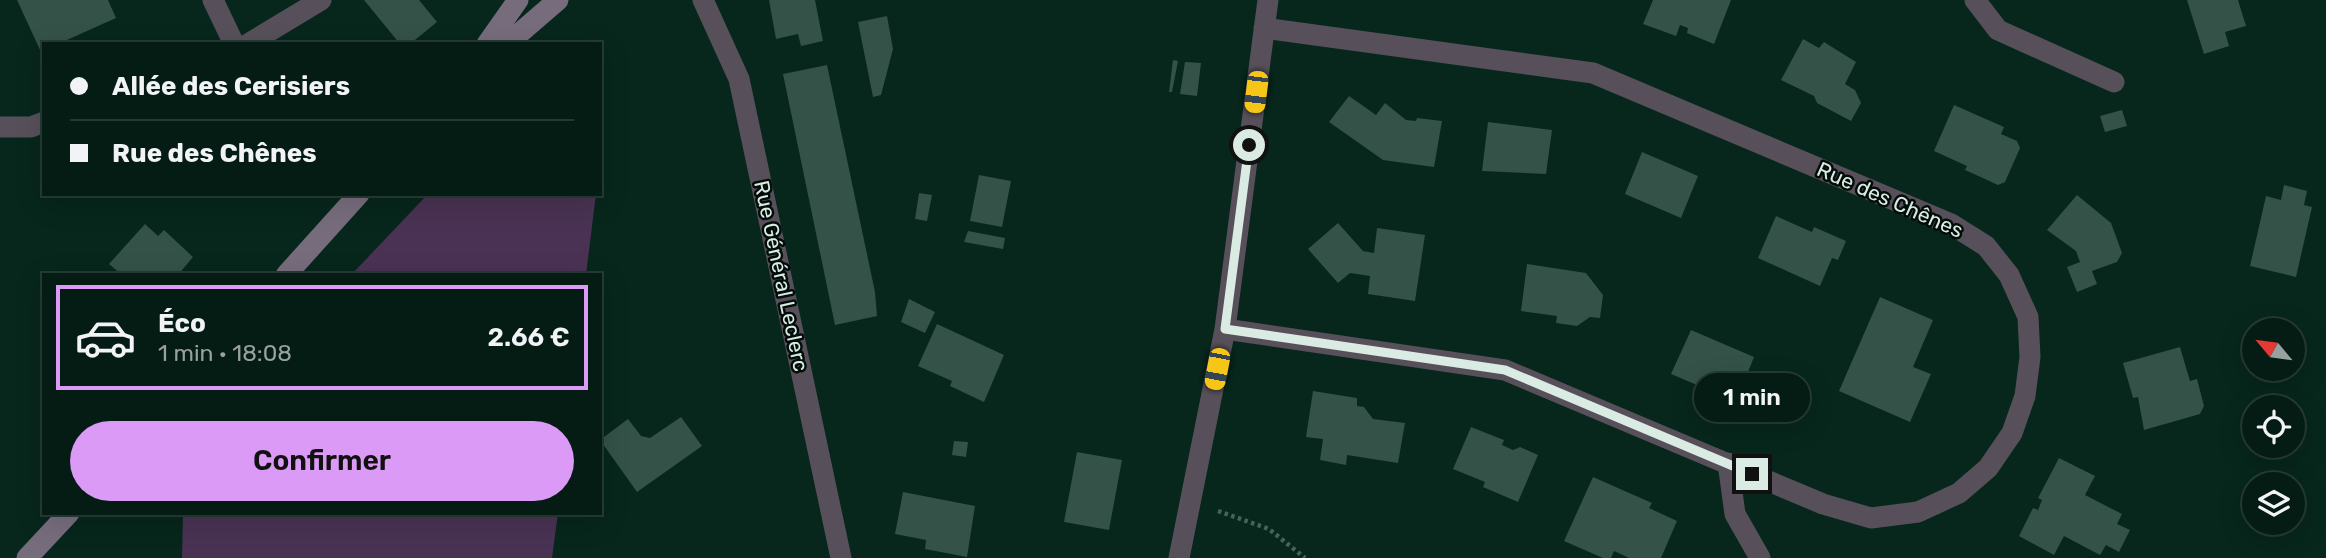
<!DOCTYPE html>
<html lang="fr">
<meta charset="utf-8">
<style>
:root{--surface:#051c15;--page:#132922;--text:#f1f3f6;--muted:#97a1a0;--line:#263a34;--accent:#da9af6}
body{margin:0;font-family:Rubik,sans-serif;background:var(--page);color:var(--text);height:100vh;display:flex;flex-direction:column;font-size:26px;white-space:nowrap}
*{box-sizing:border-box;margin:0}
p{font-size:23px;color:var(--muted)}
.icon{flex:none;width:38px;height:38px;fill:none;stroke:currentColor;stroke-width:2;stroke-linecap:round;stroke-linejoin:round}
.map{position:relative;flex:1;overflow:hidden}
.side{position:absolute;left:42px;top:273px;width:560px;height:242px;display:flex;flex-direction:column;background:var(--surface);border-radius:0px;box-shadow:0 7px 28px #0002,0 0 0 2px var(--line)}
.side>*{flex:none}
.top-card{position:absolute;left:42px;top:42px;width:560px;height:154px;border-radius:0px;box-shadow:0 7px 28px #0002,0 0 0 2px var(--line);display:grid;align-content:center;height:154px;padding:0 28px;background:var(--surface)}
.needle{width:46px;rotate:299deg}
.controls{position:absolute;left:2242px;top:318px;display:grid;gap:14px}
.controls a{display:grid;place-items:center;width:63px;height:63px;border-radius:50%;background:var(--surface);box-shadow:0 7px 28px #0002,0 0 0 2px var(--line);font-size:35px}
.end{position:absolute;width:32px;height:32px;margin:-16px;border:9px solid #daebe4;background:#111;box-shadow:0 0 0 4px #111}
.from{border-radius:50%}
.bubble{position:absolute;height:49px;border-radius:24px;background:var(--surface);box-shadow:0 7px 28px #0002,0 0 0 2px var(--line);font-size:23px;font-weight:600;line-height:49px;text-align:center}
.car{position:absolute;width:21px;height:42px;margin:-21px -10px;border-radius:9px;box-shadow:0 0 5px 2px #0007;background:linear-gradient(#f5c518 24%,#345 0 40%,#f5c518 0 76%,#345 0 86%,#f5c518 0)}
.top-card b{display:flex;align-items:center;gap:24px;height:66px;font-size:26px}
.top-card b+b{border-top:2px solid var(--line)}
.top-card i{width:18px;height:18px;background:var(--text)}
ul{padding:12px 0 0;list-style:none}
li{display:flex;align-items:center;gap:21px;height:105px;margin:0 14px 10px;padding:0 14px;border:4px solid var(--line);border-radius:0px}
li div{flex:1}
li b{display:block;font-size:26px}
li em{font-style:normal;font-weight:600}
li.on{border-color:var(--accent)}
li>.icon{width:63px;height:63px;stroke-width:1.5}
.button{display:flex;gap:14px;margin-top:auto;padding:14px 28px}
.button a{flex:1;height:80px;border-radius:42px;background:var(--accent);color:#111;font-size:28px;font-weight:600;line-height:80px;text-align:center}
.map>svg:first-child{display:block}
</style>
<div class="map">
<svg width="2326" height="558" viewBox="0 0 2326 558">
<rect width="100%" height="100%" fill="#07261c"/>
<!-- green -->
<path fill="#493253" d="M 428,194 L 596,194 L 586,275 L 351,275 Z
M 183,513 L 558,513 L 552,558 L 182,558 Z"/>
<!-- building -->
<path fill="#345247" d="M 17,0 L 108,0 L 116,18 L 58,44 L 44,44 L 41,52 Z
M 364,0 L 419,0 L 437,22 L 410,44 L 400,44 Z
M 769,0 L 815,0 L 823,41 L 801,46 L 798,34 L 776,39 Z
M 1653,0 L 1731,0 L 1714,44 L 1687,33 L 1688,28 L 1680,25 L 1676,36 L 1643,24 Z
M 2187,0 L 2238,0 L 2246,26 L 2225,32 L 2229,46 L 2204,54 Z
M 887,16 L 893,49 L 881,95 L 873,97 L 858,22 Z
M 1803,39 L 1819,48 L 1824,42 L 1856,62 L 1845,84 L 1855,90 L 1861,103 L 1851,121 L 1817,103 L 1814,96 L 1781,80 Z
M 1173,60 L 1178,61 L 1172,92 L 1169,92 Z
M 1185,62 L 1201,63 L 1197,96 L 1180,94 Z
M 827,65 L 875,292 L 877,316 L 835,325 L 783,74 Z
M 1349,96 L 1376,115 L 1385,103 L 1406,120 L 1416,121 L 1417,118 L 1442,121 L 1434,167 L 1383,160 L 1329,122 Z
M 1954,105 L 2004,127 L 2001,134 L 2017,141 L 2020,148 L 2005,182 L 1998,185 L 1985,179 L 1965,170 L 1967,166 L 1934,151 Z
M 2122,110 L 2127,126 L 2105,132 L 2100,116 Z
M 1488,122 L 1552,130 L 1546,174 L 1482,171 Z
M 1642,152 L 1698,176 L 1681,218 L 1625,194 Z
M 979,175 L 1011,181 L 1002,227 L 970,221 Z
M 2284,185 L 2307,191 L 2304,205 L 2312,207 L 2296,277 L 2250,266 L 2266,196 L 2281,200 Z
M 919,193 L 932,195 L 927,221 L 915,219 Z
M 2077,195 L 2111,223 L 2122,253 L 2117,262 L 2092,271 L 2097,284 L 2077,292 L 2067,267 L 2080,262 L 2076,251 L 2047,230 Z
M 1776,216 L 1812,232 L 1814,227 L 1846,241 L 1838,260 L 1832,258 L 1820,286 L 1758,258 Z
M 1338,223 L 1363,251 L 1374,253 L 1377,228 L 1425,235 L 1415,301 L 1368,294 L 1370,276 L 1350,273 L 1338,283 L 1308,249 Z
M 145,224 L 158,236 L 164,230 L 193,257 L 178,275 L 122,275 L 109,264 Z
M 968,231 L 1005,238 L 1003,249 L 964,242 Z
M 1527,264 L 1586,273 L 1603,295 L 1600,318 L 1590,317 L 1577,326 L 1556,323 L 1557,316 L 1521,311 Z
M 1880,297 L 1933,320 L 1913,367 L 1931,374 L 1910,422 L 1839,391 Z
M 909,299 L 935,312 L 925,333 L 901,322 Z
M 937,324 L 1004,355 L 984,402 L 950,386 L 952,381 L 918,366 Z
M 1691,330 L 1754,357 L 1748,372 L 1760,377 L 1762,382 L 1756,395 L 1751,397 L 1739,392 L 1737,397 L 1730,399 L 1671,374 Z
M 2180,347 L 2190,381 L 2197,379 L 2204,406 L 2200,414 L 2144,430 L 2138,397 L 2133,398 L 2123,363 Z
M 1313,391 L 1357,398 L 1357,406 L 1364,407 L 1373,419 L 1405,423 L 1398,463 L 1347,455 L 1346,465 L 1320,460 L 1323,439 L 1306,437 Z
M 681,417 L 702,446 L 637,492 L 600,440 L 628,419 L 641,436 L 650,438 Z
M 1471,427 L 1504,440 L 1502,445 L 1513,450 L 1520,447 L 1538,455 L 1518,502 L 1483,487 L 1485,482 L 1453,469 Z
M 954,441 L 968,442 L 966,457 L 952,455 Z
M 1077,452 L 1122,460 L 1109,530 L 1064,522 Z
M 2059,458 L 2095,476 L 2085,495 L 2122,514 L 2117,524 L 2130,530 L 2119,552 L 2106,545 L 2100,555 L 2064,536 L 2054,555 L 2019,536 L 2033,508 L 2038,510 L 2042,500 L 2038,498 Z
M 1593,477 L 1652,503 L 1649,508 L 1677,521 L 1661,558 L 1629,558 L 1614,551 L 1611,558 L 1603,558 L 1564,541 Z
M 903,492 L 975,506 L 967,557 L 925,549 L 926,540 L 895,534 Z"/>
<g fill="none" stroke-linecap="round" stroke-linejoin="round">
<!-- path -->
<path stroke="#476259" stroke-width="4.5" stroke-dasharray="3.5 3.5" stroke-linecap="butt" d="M 1218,511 L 1269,529 L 1305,558"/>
<!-- minor -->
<path stroke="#57505a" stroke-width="21" d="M 213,0 L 234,44
M 703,0 L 739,79 L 841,558
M 1975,0 L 1998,30 L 2114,82
M 248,44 L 321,0
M 0,127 L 31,127 L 44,122
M 1225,329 L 1505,370 L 1823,504 L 1871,518 L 1918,512 L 1959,493 L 1988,468 L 2012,433 L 2025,396 L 2030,357 L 2028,317 L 2009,275 L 1986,246 L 1951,224 L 1593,73 L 1264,28
M 1728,463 L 1735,514 L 1760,558
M 1179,558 L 1225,329 L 1268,0"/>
<!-- secondary -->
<path stroke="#776c7c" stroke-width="21" d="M 487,44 L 518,0
M 507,44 L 558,0
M 286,275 L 359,194
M 27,558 L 69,513"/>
</g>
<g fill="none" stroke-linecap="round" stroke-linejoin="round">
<!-- route -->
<path stroke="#daebe4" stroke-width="9" d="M 1249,145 L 1225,329 L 1505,370 L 1752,474"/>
</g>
<g text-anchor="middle" stroke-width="5" stroke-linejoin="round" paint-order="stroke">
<!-- street labels -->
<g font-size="21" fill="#daebe4" stroke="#020c08">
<text transform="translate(1890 200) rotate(24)" y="7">Rue des Chênes</text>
<text transform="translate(781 276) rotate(78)" y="7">Rue Général Leclerc</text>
</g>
</g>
</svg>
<div class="controls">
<a><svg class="needle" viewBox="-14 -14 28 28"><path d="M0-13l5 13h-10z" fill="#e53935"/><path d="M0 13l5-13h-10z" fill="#97a1a0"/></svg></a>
<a><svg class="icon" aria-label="locate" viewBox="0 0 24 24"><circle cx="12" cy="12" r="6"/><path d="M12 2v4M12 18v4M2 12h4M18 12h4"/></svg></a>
<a><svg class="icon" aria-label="layers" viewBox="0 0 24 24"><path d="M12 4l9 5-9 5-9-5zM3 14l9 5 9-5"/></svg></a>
</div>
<i class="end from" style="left:1249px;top:145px"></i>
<i class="end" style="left:1752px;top:474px"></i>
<div class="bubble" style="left:1694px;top:373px;width:116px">1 min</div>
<i class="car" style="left:1256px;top:92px;rotate:187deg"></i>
<i class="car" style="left:1217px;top:369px;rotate:191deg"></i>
<div class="top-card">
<b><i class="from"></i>Allée des Cerisiers</b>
<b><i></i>Rue des Chênes</b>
</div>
<section class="side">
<ul>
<li class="on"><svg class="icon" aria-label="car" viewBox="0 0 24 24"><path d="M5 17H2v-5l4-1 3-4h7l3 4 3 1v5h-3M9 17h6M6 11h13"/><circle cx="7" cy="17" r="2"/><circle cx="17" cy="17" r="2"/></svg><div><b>Éco</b><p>1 min · 18:08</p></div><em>2.66 €</em></li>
</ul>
<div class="button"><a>Confirmer</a></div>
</section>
</div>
